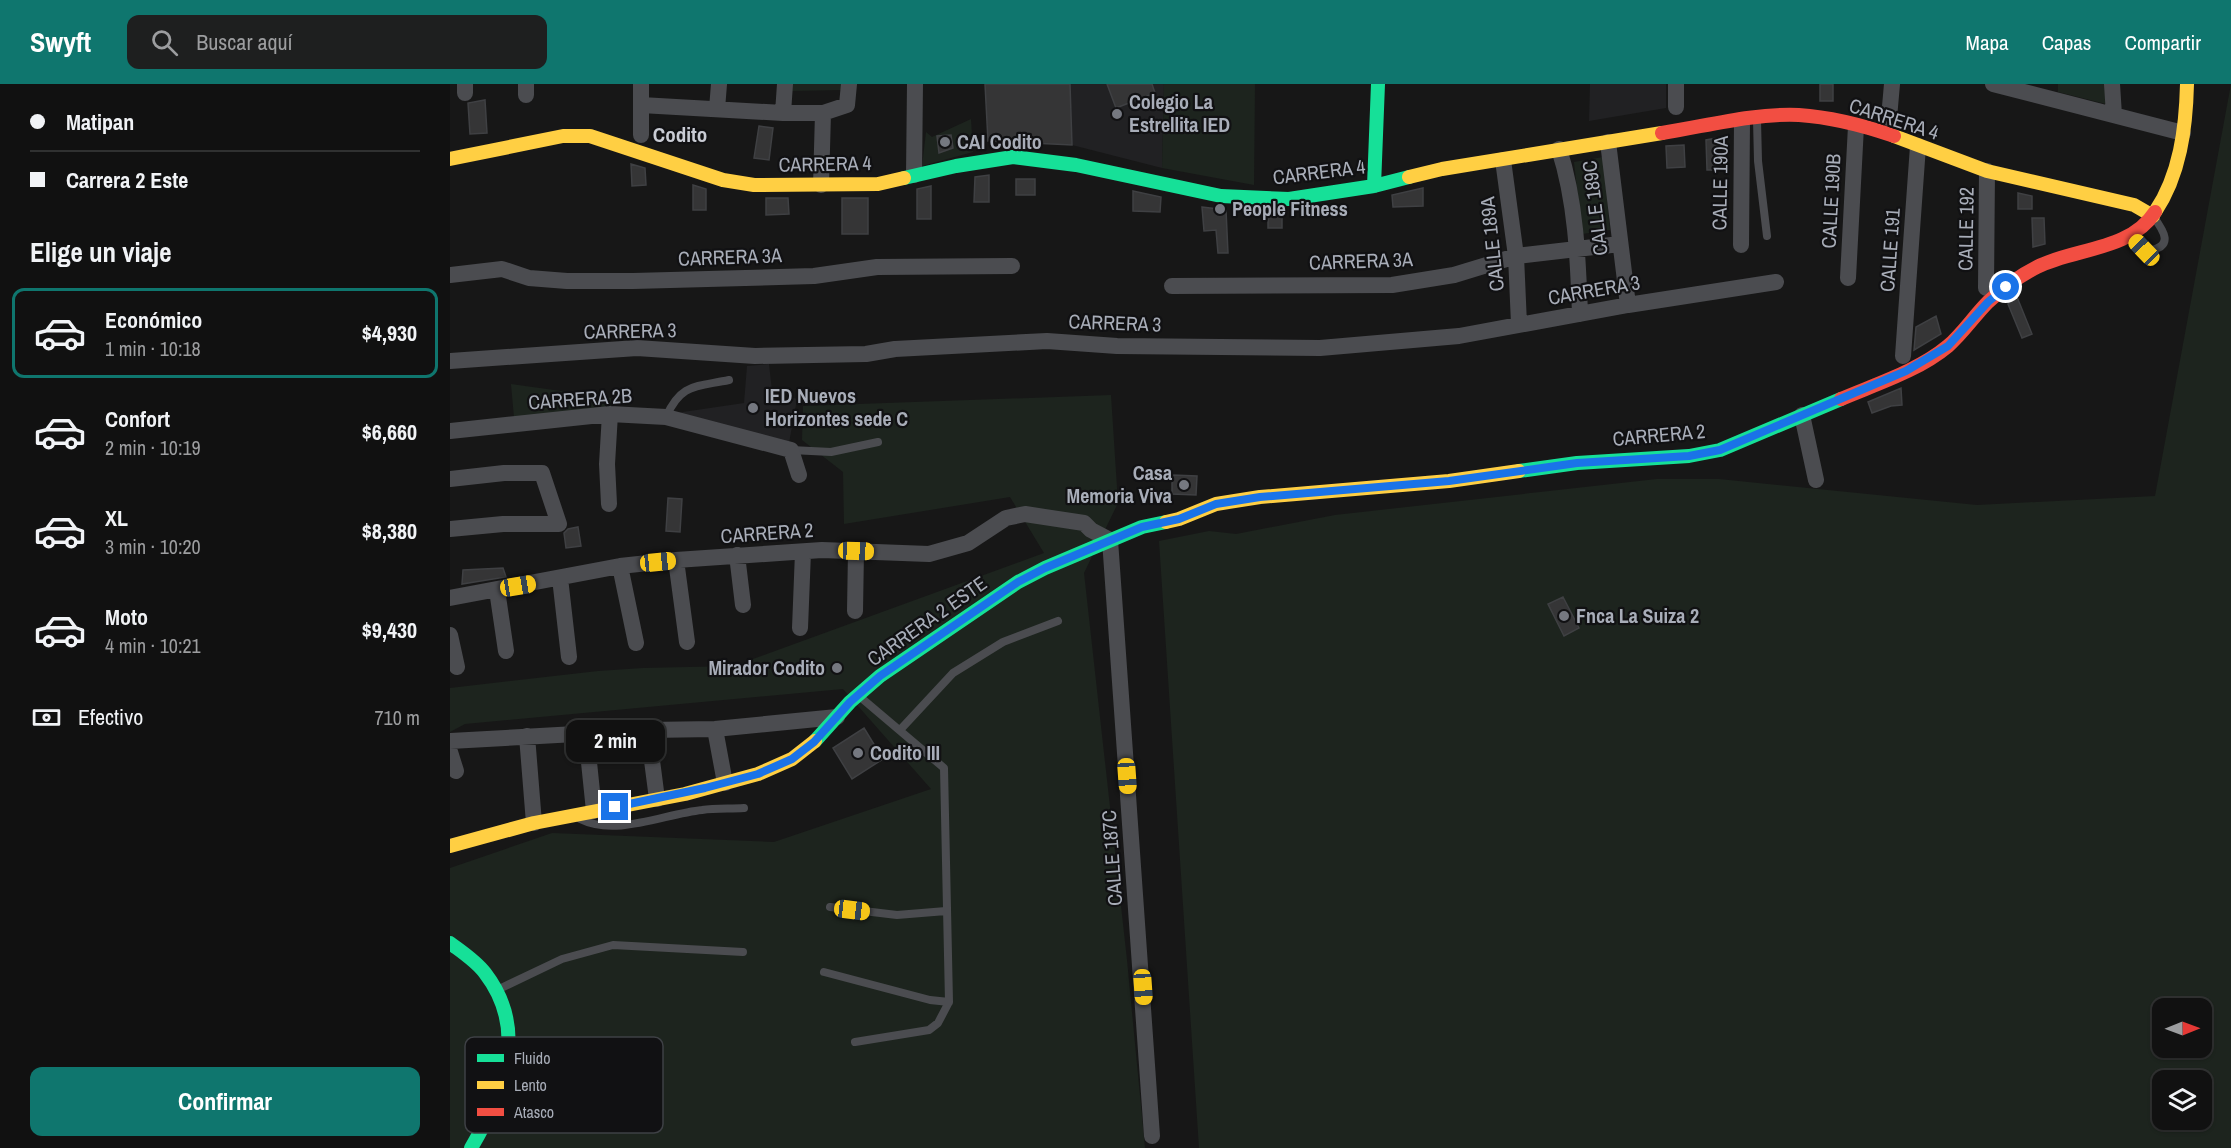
<!DOCTYPE html>
<html lang="es">
<meta charset="utf-8">
<style>
:root{--surface:#111;--page:#1e1f1f;--text:#f1f3f6;--muted:#9c9d9f;--line:#303131;--accent:#0f766e}
body{margin:0;font-family:"Archivo Narrow",sans-serif;background:var(--page);color:var(--text);height:100vh;display:flex;flex-direction:column;font-size:22px;white-space:nowrap}
*{box-sizing:border-box;margin:0}
p{font-size:20px;color:var(--muted)}
.icon{flex:none;width:33px;height:33px;fill:none;stroke:currentColor;stroke-width:2;stroke-linecap:round;stroke-linejoin:round}
.map{position:relative;flex:1;overflow:hidden}
.drawer{display:flex;flex-direction:column;background:var(--surface);width:450px}
.drawer>*{flex:none}
.hud{display:grid;align-content:center;height:132px;padding:0 30px;background:var(--surface)}
.needle{width:39px;rotate:89deg}
.controls{position:absolute;left:1702px;top:914px;display:grid;gap:12px}
.controls a{display:grid;place-items:center;width:60px;height:60px;border-radius:12px;background:var(--surface);box-shadow:0 2px 4px #0004,0 0 0 2px var(--line);font-size:30px}
.end{position:absolute;width:27px;height:27px;margin:-14px;border:8px solid #1a73e8;background:#fff;box-shadow:0 0 0 3px #fff}
.from{border-radius:50%}
.bubble{position:absolute;height:42px;border-radius:12px;background:var(--surface);box-shadow:0 2px 4px #0004,0 0 0 2px var(--line);font-size:20px;font-weight:700;line-height:42px;text-align:center}
.car{position:absolute;width:18px;height:36px;margin:-18px -9px;border-radius:8px;box-shadow:0 0 4px 2px #0007;background:linear-gradient(#f5c518 24%,#345 0 40%,#f5c518 0 76%,#345 0 86%,#f5c518 0)}
.hud b{display:flex;align-items:center;gap:21px;height:57px;font-size:22px}
.hud b+b{border-top:2px solid var(--line)}
.hud i{width:15px;height:15px;background:var(--text)}
ul{padding:0;list-style:none}
li{display:flex;align-items:center;gap:18px;height:90px;margin:0 12px 9px;padding:0 18px;border:3px solid transparent;border-radius:12px}
li div{flex:1}
li b{display:block;font-size:22px}
li em{font-style:normal;font-weight:700}
li.current{border-color:var(--accent)}
li>.icon{width:54px;height:54px;stroke-width:1.5}
h2{padding:0 30px;font-size:27px;line-height:72px}
.pay{display:flex;align-items:center;gap:15px;height:66px;padding:0 30px;font-size:22px}
.pay p{margin-inline-start:auto}
.action{display:flex;gap:12px;margin-top:auto;padding:12px 30px}
.action a{flex:1;height:69px;border-radius:12px;background:var(--accent);color:#fff;font-size:24px;font-weight:700;line-height:69px;text-align:center}
header{display:flex;align-items:center;gap:36px;box-sizing:border-box;height:84px;padding:0 30px;background:var(--accent);color:#fff}
header strong{font-size:28px}
nav{display:flex;gap:33px;margin-inline-start:auto;font-size:21px}
.search{width:420px;height:54px;background:var(--page);display:flex;align-items:center;gap:15px;box-sizing:border-box;padding:0 21px;border-radius:12px;color:var(--muted);font-size:22px}
main{display:flex;flex:1;min-height:0}
.map>svg:first-child{display:block}
</style>
<header>
<strong>Swyft</strong>
<div class="search"><svg class="icon" aria-label="search" viewBox="0 0 24 24"><circle cx="10" cy="10" r="6"/><path d="M15 15l6 6"/></svg>Buscar aquí</div>
<nav><a>Mapa</a><a>Capas</a><a>Compartir</a></nav>
</header>
<main>
<section class="drawer">
<div class="hud">
<b><i class="from"></i>Matipan</b>
<b><i></i>Carrera 2 Este</b>
</div>
<h2>Elige un viaje</h2>
<ul>
<li class="current"><svg class="icon" aria-label="car" viewBox="0 0 24 24"><path d="M5 17H2v-5l4-1 3-4h7l3 4 3 1v5h-3M9 17h6M6 11h13"/><circle cx="7" cy="17" r="2"/><circle cx="17" cy="17" r="2"/></svg><div><b>Económico</b><p>1 min · 10:18</p></div><em>$4,930</em></li>
<li><svg class="icon" aria-label="car" viewBox="0 0 24 24"><path d="M5 17H2v-5l4-1 3-4h7l3 4 3 1v5h-3M9 17h6M6 11h13"/><circle cx="7" cy="17" r="2"/><circle cx="17" cy="17" r="2"/></svg><div><b>Confort</b><p>2 min · 10:19</p></div><em>$6,660</em></li>
<li><svg class="icon" aria-label="car" viewBox="0 0 24 24"><path d="M5 17H2v-5l4-1 3-4h7l3 4 3 1v5h-3M9 17h6M6 11h13"/><circle cx="7" cy="17" r="2"/><circle cx="17" cy="17" r="2"/></svg><div><b>XL</b><p>3 min · 10:20</p></div><em>$8,380</em></li>
<li><svg class="icon" aria-label="car" viewBox="0 0 24 24"><path d="M5 17H2v-5l4-1 3-4h7l3 4 3 1v5h-3M9 17h6M6 11h13"/><circle cx="7" cy="17" r="2"/><circle cx="17" cy="17" r="2"/></svg><div><b>Moto</b><p>4 min · 10:21</p></div><em>$9,430</em></li>
</ul>
<div class="pay"><svg class="icon" aria-label="cash" viewBox="0 0 24 24"><path d="M3 7h18v10H3z"/><circle cx="12" cy="12" r="2"/></svg>Efectivo<p>710 m</p></div>
<div class="action"><a>Confirmar</a></div>
</section>
<div class="map">
<svg width="1781" height="1064" viewBox="0 0 1781 1064">
<rect width="100%" height="100%" fill="#171717"/>
<!-- built -->
<path fill="#212123" d="M 620,0 L 714,0 L 712,84 L 622,61 Z
M 1140,0 L 1216,0 L 1216,24 L 1139,37 Z
M 319,280 L 322,307 L 347,315 L 339,359 L 226,329 L 294,319 L 297,282 Z"/>
<!-- green -->
<path fill="#1d241e" fill-rule="evenodd" d="M 340,0 L 392,0 L 393,6 L 340,7 Z
M 714,0 L 805,0 L 804,101 L 712,84 Z
M 1608,0 L 1655,0 L 1656,20 L 1608,8 Z
M 1781,0 L 1781,1064 L 749,1064 L 709,457 L 759,447 L 786,450 L 885,431 L 1207,395 L 1269,395 L 1527,421 L 1705,412 ZM 1713,924 L 1752,924 L 1752,963 L 1713,963 ZM 1713,996 L 1752,996 L 1752,1035 L 1713,1035 Z
M 521,35 L 523,68 L 472,82 L 476,48 L 482,53 Z
M 1153,73 L 1160,146 L 1132,150 L 1124,78 Z
M 61,300 L 161,314 L 161,323 L 64,334 Z
M 661,311 L 668,419 L 634,489 L 677,876 L 695,1064 L 0,1064 L 0,784 L 102,749 L 324,758 L 481,705 L 393,605 L 15,640 L 0,648 L 0,604 L 148,587 L 193,584 L 284,582 L 594,469 L 560,413 L 394,440 L 393,388 L 352,356 L 353,322 Z"/>
<!-- building -->
<path fill="#353536" stroke="#3f4043" stroke-width="1.5" d="M 535,0 L 620,0 L 622,61 L 538,57 Z
M 657,0 L 702,0 L 705,9 L 666,24 Z
M 1370,0 L 1383,0 L 1383,17 L 1370,17 Z
M 35,16 L 37,49 L 20,50 L 18,19 Z
M 309,42 L 323,44 L 319,76 L 304,74 Z
M 501,51 L 503,64 L 489,69 L 487,52 Z
M 1273,53 L 1274,86 L 1257,86 L 1256,56 Z
M 1234,61 L 1235,83 L 1217,84 L 1216,62 Z
M 181,80 L 195,84 L 196,101 L 182,102 Z
M 539,91 L 539,118 L 524,118 L 525,93 Z
M 566,95 L 585,95 L 585,111 L 566,111 Z
M 243,101 L 256,105 L 256,126 L 243,126 Z
M 481,102 L 481,135 L 467,135 L 467,105 Z
M 973,104 L 973,122 L 943,123 L 942,111 Z
M 683,107 L 711,113 L 710,128 L 683,127 Z
M 1568,109 L 1582,112 L 1582,125 L 1568,125 Z
M 316,114 L 338,114 L 339,130 L 316,131 Z
M 392,114 L 418,114 L 418,150 L 392,150 Z
M 752,123 L 776,126 L 778,169 L 768,169 L 766,146 L 754,147 Z
M 818,128 L 832,128 L 832,144 L 818,144 Z
M 1582,134 L 1594,134 L 1595,160 L 1583,163 Z
M 1567,213 L 1582,250 L 1572,254 L 1558,220 Z
M 1486,232 L 1491,250 L 1464,266 L 1466,243 Z
M 1451,304 L 1452,321 L 1441,322 L 1422,329 L 1418,318 Z
M 722,391 L 747,392 L 746,411 L 722,410 Z
M 218,414 L 232,415 L 230,448 L 216,447 Z
M 128,443 L 131,462 L 116,464 L 114,449 L 118,445 Z
M 53,484 L 56,493 L 12,500 L 13,486 Z
M 1113,513 L 1129,544 L 1114,552 L 1098,520 Z
M 414,644 L 433,675 L 402,695 L 383,664 Z"/>
<g fill="none" stroke-linecap="round" stroke-linejoin="round">
<!-- lane -->
<path stroke="#4b4c50" stroke-width="8" d="M 1307,36 L 1308,77 L 1317,152
M 1680,152 L 1697,167 C 1725,163 1714,147 1703,132
M 216,333 C 231,299 246,303 279,296
M 341,366 L 381,368 L 428,358
M 450,646 L 503,589 L 553,558 L 608,537
M 130,735 C 166,753 214,730 252,726 C 266,724 280,725 294,724
M 380,823 L 447,831 L 496,827
M 374,888 L 480,916 L 499,918
M 47,906 L 112,875 L 163,861 L 293,868
M 405,958 L 479,946 L 488,939 L 499,918 L 494,684 L 409,612"/>
<!-- street -->
<path stroke="#4b4c50" stroke-width="16" d="M 15,0 L 15,9
M 76,0 L 76,11
M 1226,0 L 1226,23
M 1543,0 L 1733,49
M 1662,0 L 1664,31
M 191,21 L 333,29 L 373,29 L 397,21 L 399,0
M 267,25 L 269,0
M 333,29 L 335,0
M 1439,34 L 1442,0
M 191,51 L 191,0
M 1158,58 L 1178,221
M 1109,65 C 1126,117 1128,175 1130,230
M 1053,76 L 1066,172 L 1069,240
M 464,91 L 465,0
M 371,101 L 373,29
M 1291,161 L 1292,37
M 0,191 L 52,185 L 79,194 L 117,197 L 183,197 L 364,192 L 427,183 L 562,182
M 1398,194 L 1406,42
M 722,202 L 942,201 L 1004,191 L 1066,172 L 1170,160
M 1536,204 L 1537,87
M 1453,272 L 1468,62
M 0,277 L 187,264 L 305,272 L 416,270 L 445,265 L 597,257 L 667,262 L 870,264 L 1009,252 L 1178,221 L 1326,198
M 1352,331 L 1366,396
M 0,347 L 160,330 L 216,333 L 341,366 L 349,391
M 0,395 L 54,389 L 92,389 L 109,440 L 53,440 L 0,445
M 159,420 L 157,380 L 160,330
M 287,471 L 293,521
M 226,476 L 237,558
M 170,482 L 186,559
M 110,494 L 119,573
M 47,506 L 56,567
M 0,514 L 170,482 L 226,476 L 372,466 L 479,470 L 518,459 L 556,434 L 575,430 L 634,439 L 641,446 L 660,456 L 702,1052
M 405,527 L 406,467
M 350,544 L 353,468
M 0,551 L 7,583
M 265,645 L 275,699
M 198,646 L 207,715
M 136,649 L 144,727
M 77,652 L 84,739
M 0,657 L 198,646 L 265,645 L 387,633
M 0,668 L 6,687"/>
<!-- fast -->
<path stroke="#16e098" stroke-width="14" d="M 454,94 L 506,82 L 563,73 L 626,81 L 771,112 L 839,115 L 924,102 L 959,93
M 924,102 L 928,0
M 1069,387 L 1127,379 L 1239,372 L 1270,366 L 1391,315
M 365,657 L 400,618 L 430,592 L 568,498 L 595,484 L 692,443 L 716,438
M 0,859 C 12,868 26,877 35,889 C 79,946 54,1009 21,1064"/>
<!-- slow -->
<path stroke="#ffcf43" stroke-width="14" d="M 1444,52 L 1537,87 L 1684,121 L 1703,132
M 0,75 L 113,52 L 140,52 L 273,96 L 304,101 L 428,100 L 454,94
M 959,93 L 992,85 L 1212,49
M 1705,128 C 1730,91 1736,44 1737,0
M 716,438 L 729,435 L 766,420 L 810,413 L 999,397 L 1069,387
M 0,762 L 84,739 L 235,710 L 308,690 L 342,675 L 365,657"/>
<!-- jam -->
<path stroke="#f24e42" stroke-width="14" d="M 1212,49 C 1257,42 1304,29 1349,31 C 1380,33 1415,42 1444,52
M 1391,315 C 1426,300 1468,287 1498,262 C 1513,249 1524,232 1538,218 C 1552,205 1569,192 1587,183 C 1624,164 1680,167 1705,128"/>
</g>
<g fill="none" stroke-linecap="round" stroke-linejoin="round">
<!-- route -->
<path stroke="#1a73e8" stroke-width="8" d="M 165,723 L 255,704 L 308,690 L 342,675 L 364,658 L 400,618 L 430,592 L 568,498 L 595,484 L 692,443 L 729,435 L 766,420 L 810,413 L 999,397 L 1127,379 L 1239,372 L 1270,366 L 1456,287 L 1498,262 L 1538,218 L 1556,203"/>
</g>
<!-- markers -->
<g fill="#757880" stroke="#111113" stroke-width="2">
<circle cx="667" cy="30" r="6"/>
<circle cx="495" cy="58" r="6"/>
<circle cx="770" cy="125" r="6"/>
<circle cx="303" cy="324" r="6"/>
<circle cx="734" cy="401" r="6"/>
<circle cx="1114" cy="532" r="6"/>
<circle cx="387" cy="584" r="6"/>
<circle cx="408" cy="669" r="6"/>
</g>
<g text-anchor="middle" stroke-width="4.5" stroke-linejoin="round" paint-order="stroke">
<!-- poi labels -->
<g font-size="20" font-weight="bold" fill="#a8adb8" stroke="#111113" text-anchor="start">
<text x="679" y="25">Colegio La<tspan x="679" dy="23">Estrellita IED</tspan></text>
<text x="507" y="65">CAI Codito</text>
<text x="782" y="132">People Fitness</text>
<text x="315" y="319">IED Nuevos<tspan x="315" dy="23">Horizontes sede C</tspan></text>
<text x="722" y="396" text-anchor="end">Casa<tspan x="722" dy="23">Memoria Viva</tspan></text>
<text x="1126" y="539">Fnca La Suiza 2</text>
<text x="375" y="591" text-anchor="end">Mirador Codito</text>
<text x="420" y="676">Codito III</text>
</g>
<!-- street labels -->
<g font-size="20" fill="#a8adb8" stroke="#111113">
<text transform="translate(1444 35) rotate(18)" y="7">CARRERA 4</text>
<text transform="translate(375 80) rotate(-1)" y="7">CARRERA 4</text>
<text transform="translate(869 88) rotate(-7)" y="7">CARRERA 4</text>
<text transform="translate(1270 99) rotate(-89)" y="7">CALLE 190A</text>
<text transform="translate(1381 117) rotate(-87)" y="7">CALLE 190B</text>
<text transform="translate(1145 124) rotate(-97)" y="7">CALLE 189C</text>
<text transform="translate(1516 145) rotate(-89)" y="7">CALLE 192</text>
<text transform="translate(1042 160) rotate(-96)" y="7">CALLE 189A</text>
<text transform="translate(1440 166) rotate(-86)" y="7">CALLE 191</text>
<text transform="translate(280 173) rotate(-2)" y="7">CARRERA 3A</text>
<text transform="translate(911 177) rotate(-2)" y="7">CARRERA 3A</text>
<text transform="translate(1144 206) rotate(-10)" y="7">CARRERA 3</text>
<text transform="translate(665 239) rotate(2)" y="7">CARRERA 3</text>
<text transform="translate(180 247) rotate(-1)" y="7">CARRERA 3</text>
<text transform="translate(130 315) rotate(-4)" y="7">CARRERA 2B</text>
<text transform="translate(1209 351) rotate(-5)" y="7">CARRERA 2</text>
<text transform="translate(317 449) rotate(-4)" y="7">CARRERA 2</text>
<text transform="translate(477 537) rotate(-35)" y="7">CARRERA 2 ESTE</text>
<text transform="translate(662 774) rotate(-94)" y="7">CALLE 187C</text>
</g>
<!-- neighbourhood labels -->
<g font-size="21" font-weight="bold" fill="#c9ccd4" stroke="#111113">
<text x="230" y="58">Codito</text>
</g>
</g>
<!-- legend -->
<rect x="15" y="953" width="198" height="96" rx="9" fill="#111113" stroke="#3e4045" stroke-width="1.5"/>
<rect x="27" y="970" width="27" height="8" fill="#16e098"/>
<rect x="27" y="997" width="27" height="8" fill="#ffcf43"/>
<rect x="27" y="1024" width="27" height="8" fill="#f24e42"/>
<g font-size="16" fill="#a8adb8">
<text x="64" y="980">Fluido</text>
<text x="64" y="1007">Lento</text>
<text x="64" y="1034">Atasco</text>
</g>
</svg>
<div class="controls">
<a><svg class="needle" viewBox="-14 -14 28 28"><path d="M0-13l5 13h-10z" fill="#e53935"/><path d="M0 13l5-13h-10z" fill="#9c9d9f"/></svg></a>
<a><svg class="icon" aria-label="layers" viewBox="0 0 24 24"><path d="M12 4l9 5-9 5-9-5zM3 14l9 5 9-5"/></svg></a>
</div>
<i class="end from" style="left:1556px;top:203px"></i>
<i class="end" style="left:165px;top:723px"></i>
<div class="bubble" style="left:116px;top:636px;width:99px">2 min</div>
<i class="car" style="left:1694px;top:166px;rotate:316deg"></i>
<i class="car" style="left:406px;top:467px;rotate:92deg"></i>
<i class="car" style="left:208px;top:478px;rotate:84deg"></i>
<i class="car" style="left:68px;top:502px;rotate:80deg"></i>
<i class="car" style="left:677px;top:692px;rotate:176deg"></i>
<i class="car" style="left:402px;top:826px;rotate:97deg"></i>
<i class="car" style="left:693px;top:903px;rotate:176deg"></i>
</div>
</main>
